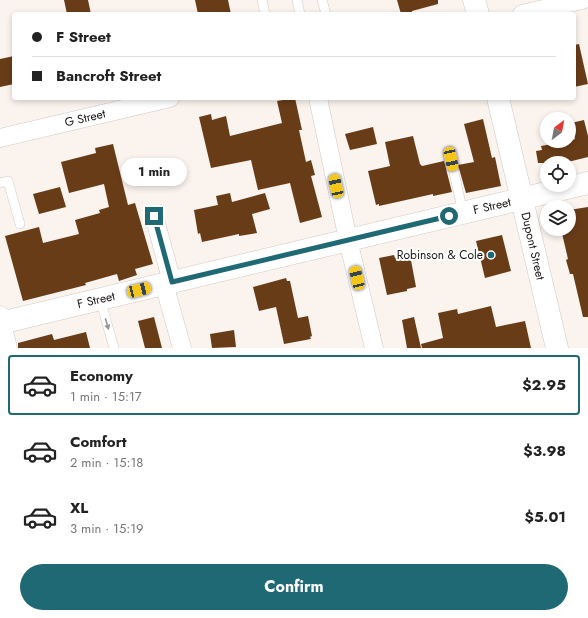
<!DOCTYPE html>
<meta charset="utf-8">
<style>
:root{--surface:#fff;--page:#f2f2f2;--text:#222;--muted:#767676;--line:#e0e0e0;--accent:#1f6974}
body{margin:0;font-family:Jost,sans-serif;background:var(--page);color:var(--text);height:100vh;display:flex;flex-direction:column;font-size:15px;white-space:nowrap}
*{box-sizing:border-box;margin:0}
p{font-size:13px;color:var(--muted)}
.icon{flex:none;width:22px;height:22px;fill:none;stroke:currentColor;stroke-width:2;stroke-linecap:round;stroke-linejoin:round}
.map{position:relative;height:348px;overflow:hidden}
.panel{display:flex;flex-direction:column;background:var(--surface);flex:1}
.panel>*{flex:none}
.banner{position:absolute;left:12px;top:12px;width:564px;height:88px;border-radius:4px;box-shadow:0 2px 6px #0003;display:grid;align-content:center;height:88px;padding:0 20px;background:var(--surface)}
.needle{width:26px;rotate:32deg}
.fabs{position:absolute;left:540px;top:112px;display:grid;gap:8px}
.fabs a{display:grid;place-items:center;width:36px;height:36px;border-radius:50%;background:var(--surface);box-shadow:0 2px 6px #0003;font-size:20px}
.end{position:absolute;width:18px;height:18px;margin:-9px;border:5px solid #1f6974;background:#fff;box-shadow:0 0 0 2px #fff}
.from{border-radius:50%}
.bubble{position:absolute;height:28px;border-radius:14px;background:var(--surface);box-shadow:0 2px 6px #0003;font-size:13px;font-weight:700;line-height:28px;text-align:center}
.car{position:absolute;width:12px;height:24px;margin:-12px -6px;border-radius:5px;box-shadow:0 0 3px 1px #0007;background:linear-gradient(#f5c518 24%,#345 0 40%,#f5c518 0 76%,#345 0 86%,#f5c518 0)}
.banner b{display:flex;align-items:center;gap:14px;height:38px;font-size:15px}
.banner b+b{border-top:1px solid var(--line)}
.banner i{width:10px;height:10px;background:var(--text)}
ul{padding:7px 0 0;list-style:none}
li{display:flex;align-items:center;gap:12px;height:60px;margin:0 8px 6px;padding:0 12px;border:2px solid transparent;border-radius:4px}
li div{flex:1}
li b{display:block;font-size:15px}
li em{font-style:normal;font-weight:700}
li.selected{border-color:var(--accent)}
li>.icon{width:36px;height:36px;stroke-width:1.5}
.button{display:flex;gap:8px;margin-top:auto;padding:8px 20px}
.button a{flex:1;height:46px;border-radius:24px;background:var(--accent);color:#fff;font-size:16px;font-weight:700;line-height:46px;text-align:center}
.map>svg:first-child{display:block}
</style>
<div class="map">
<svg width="588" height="348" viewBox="0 0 588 348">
<rect width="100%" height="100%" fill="#fbf3ee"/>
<!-- building -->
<path fill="#693c18" d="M 64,0 L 88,0 L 91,14 L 67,14 Z
M 195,0 L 228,0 L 231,14 L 198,14 Z
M 397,0 L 438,0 L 438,4 L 412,11 L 412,14 L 401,14 Z
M 579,44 L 588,84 L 574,87 L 574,45 Z
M 14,56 L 14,84 L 0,87 L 0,59 Z
M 295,98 L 302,130 L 299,130 L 306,162 L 311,160 L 315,175 L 311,176 L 322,217 L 300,223 L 290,183 L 258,190 L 251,160 L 211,168 L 199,117 L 211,114 L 212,120 L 226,116 L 230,136 L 282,123 L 277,101 Z
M 483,119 L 492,158 L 495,157 L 501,186 L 466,193 L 458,165 L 474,162 L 464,124 Z
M 584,120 L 588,136 L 588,157 L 564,163 L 538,163 L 536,151 L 542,150 L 541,146 L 569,141 L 575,139 L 571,123 Z
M 373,127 L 377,144 L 350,150 L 345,134 Z
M 413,136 L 420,164 L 422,166 L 444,161 L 452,192 L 433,196 L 433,194 L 379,206 L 379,204 L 376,205 L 368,171 L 390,166 L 385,142 Z
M 113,144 L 128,205 L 135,203 L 153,264 L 135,269 L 137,275 L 119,281 L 117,274 L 85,283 L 86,285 L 23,301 L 5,236 L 39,227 L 43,243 L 79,234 L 75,220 L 100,213 L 99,210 L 109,207 L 104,184 L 69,193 L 61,162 L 96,153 L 95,148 Z
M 60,187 L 66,207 L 39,214 L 33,194 Z
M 230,193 L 232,202 L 265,193 L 270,209 L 252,214 L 257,233 L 239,236 L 239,234 L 202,242 L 200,233 L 198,234 L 194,210 L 218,205 L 216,196 Z
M 588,207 L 588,317 L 583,317 L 573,274 L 570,274 L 566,260 L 568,259 L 561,229 L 569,229 L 569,210 Z
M 502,235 L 511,271 L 485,278 L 476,241 Z
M 394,255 L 395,258 L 410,255 L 416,287 L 407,289 L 407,291 L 387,295 L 379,258 Z
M 286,278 L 287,281 L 290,281 L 298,318 L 308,316 L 312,336 L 310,337 L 311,339 L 284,344 L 276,307 L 259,311 L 253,287 Z
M 491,306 L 496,327 L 525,321 L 531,348 L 422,348 L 421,344 L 443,338 L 438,313 L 457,309 L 458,314 Z
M 154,317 L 162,348 L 145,348 L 138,321 Z
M 414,317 L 421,348 L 407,348 L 402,320 Z
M 234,330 L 236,347 L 212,348 L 210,334 Z
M 86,332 L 90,348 L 18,348 L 18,343 L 52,334 L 54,340 Z"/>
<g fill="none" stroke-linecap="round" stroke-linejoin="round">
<!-- lane casing -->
<g stroke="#d1c9c4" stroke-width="10">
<path id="lane" d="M 262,0 L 265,14
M 297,0 L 300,14
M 322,0 L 326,14
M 451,159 L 463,213
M 0,183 L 8,181 L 20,224
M 100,299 L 114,348"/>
</g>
<!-- street casing -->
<g stroke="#d1c9c4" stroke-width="19">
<path id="street" d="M 522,14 L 582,0
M 318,98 L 348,240 L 374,348
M 0,138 L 170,98
M 154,216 L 172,282
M 164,284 L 182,348
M 0,315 L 8,348"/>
</g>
<!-- secondary casing -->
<g stroke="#d1c9c4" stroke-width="23">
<path id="secondary" d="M 474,0 L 478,14
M 498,98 L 557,348
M 0,323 L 588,183"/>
</g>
<!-- lane -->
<use href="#lane" stroke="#fff" stroke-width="9"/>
<!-- street -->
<use href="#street" stroke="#fff" stroke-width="18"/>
<!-- secondary -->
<use href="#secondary" stroke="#fff" stroke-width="22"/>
</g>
<!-- one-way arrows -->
<defs><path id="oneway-solid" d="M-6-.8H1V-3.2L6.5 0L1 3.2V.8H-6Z"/></defs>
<use fill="#979695" href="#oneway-solid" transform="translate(107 324) rotate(74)"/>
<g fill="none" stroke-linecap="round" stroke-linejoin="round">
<!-- route -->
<path stroke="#1f6974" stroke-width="5" d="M 154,216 L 172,282 L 449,216"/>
</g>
<!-- markers -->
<circle fill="#1f6974" stroke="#fff" stroke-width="1.5" cx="491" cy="255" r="4"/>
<g text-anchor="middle" stroke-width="4" stroke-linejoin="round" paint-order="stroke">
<!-- street labels -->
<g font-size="12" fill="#181513" stroke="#fff">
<text transform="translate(85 118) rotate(-13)" y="4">G Street</text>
<text transform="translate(492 206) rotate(-13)" y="4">F Street</text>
<text transform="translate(533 246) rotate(77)" y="4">Dupont Street</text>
<text transform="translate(96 300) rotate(-13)" y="4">F Street</text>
</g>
<!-- poi labels -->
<g font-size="12" fill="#181513" stroke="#fff" text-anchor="end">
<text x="483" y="259">Robinson &amp; Cole</text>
</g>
</g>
</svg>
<div class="fabs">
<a><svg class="needle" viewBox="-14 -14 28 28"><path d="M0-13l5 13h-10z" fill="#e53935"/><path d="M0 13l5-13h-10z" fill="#767676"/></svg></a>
<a><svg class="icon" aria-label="locate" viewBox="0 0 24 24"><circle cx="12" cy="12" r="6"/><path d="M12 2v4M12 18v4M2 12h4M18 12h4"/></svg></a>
<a><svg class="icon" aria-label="layers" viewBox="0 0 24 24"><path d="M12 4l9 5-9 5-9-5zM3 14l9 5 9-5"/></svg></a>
</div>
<i class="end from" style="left:449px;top:216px"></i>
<i class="end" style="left:154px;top:216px"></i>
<div class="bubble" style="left:121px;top:158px;width:66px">1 min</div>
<i class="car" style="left:451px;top:159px;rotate:168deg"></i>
<i class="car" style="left:336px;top:186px;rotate:348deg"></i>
<i class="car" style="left:357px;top:278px;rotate:346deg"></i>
<i class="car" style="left:139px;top:290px;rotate:76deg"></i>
<div class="banner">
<b><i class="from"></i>F Street</b>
<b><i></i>Bancroft Street</b>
</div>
</div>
<section class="panel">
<ul>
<li class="selected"><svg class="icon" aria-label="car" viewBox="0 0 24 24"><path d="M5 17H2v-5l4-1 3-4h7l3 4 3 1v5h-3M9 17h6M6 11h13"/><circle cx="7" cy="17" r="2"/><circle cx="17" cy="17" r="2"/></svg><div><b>Economy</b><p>1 min · 15:17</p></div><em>$2.95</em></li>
<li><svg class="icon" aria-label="car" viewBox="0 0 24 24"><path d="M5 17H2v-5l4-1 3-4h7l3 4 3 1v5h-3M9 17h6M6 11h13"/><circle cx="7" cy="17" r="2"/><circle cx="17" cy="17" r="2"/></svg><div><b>Comfort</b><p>2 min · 15:18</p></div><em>$3.98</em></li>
<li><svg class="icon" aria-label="car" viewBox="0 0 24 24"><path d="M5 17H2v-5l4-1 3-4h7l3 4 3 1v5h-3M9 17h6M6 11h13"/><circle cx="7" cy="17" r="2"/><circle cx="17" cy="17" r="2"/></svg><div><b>XL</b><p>3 min · 15:19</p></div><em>$5.01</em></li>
</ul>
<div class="button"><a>Confirm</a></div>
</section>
